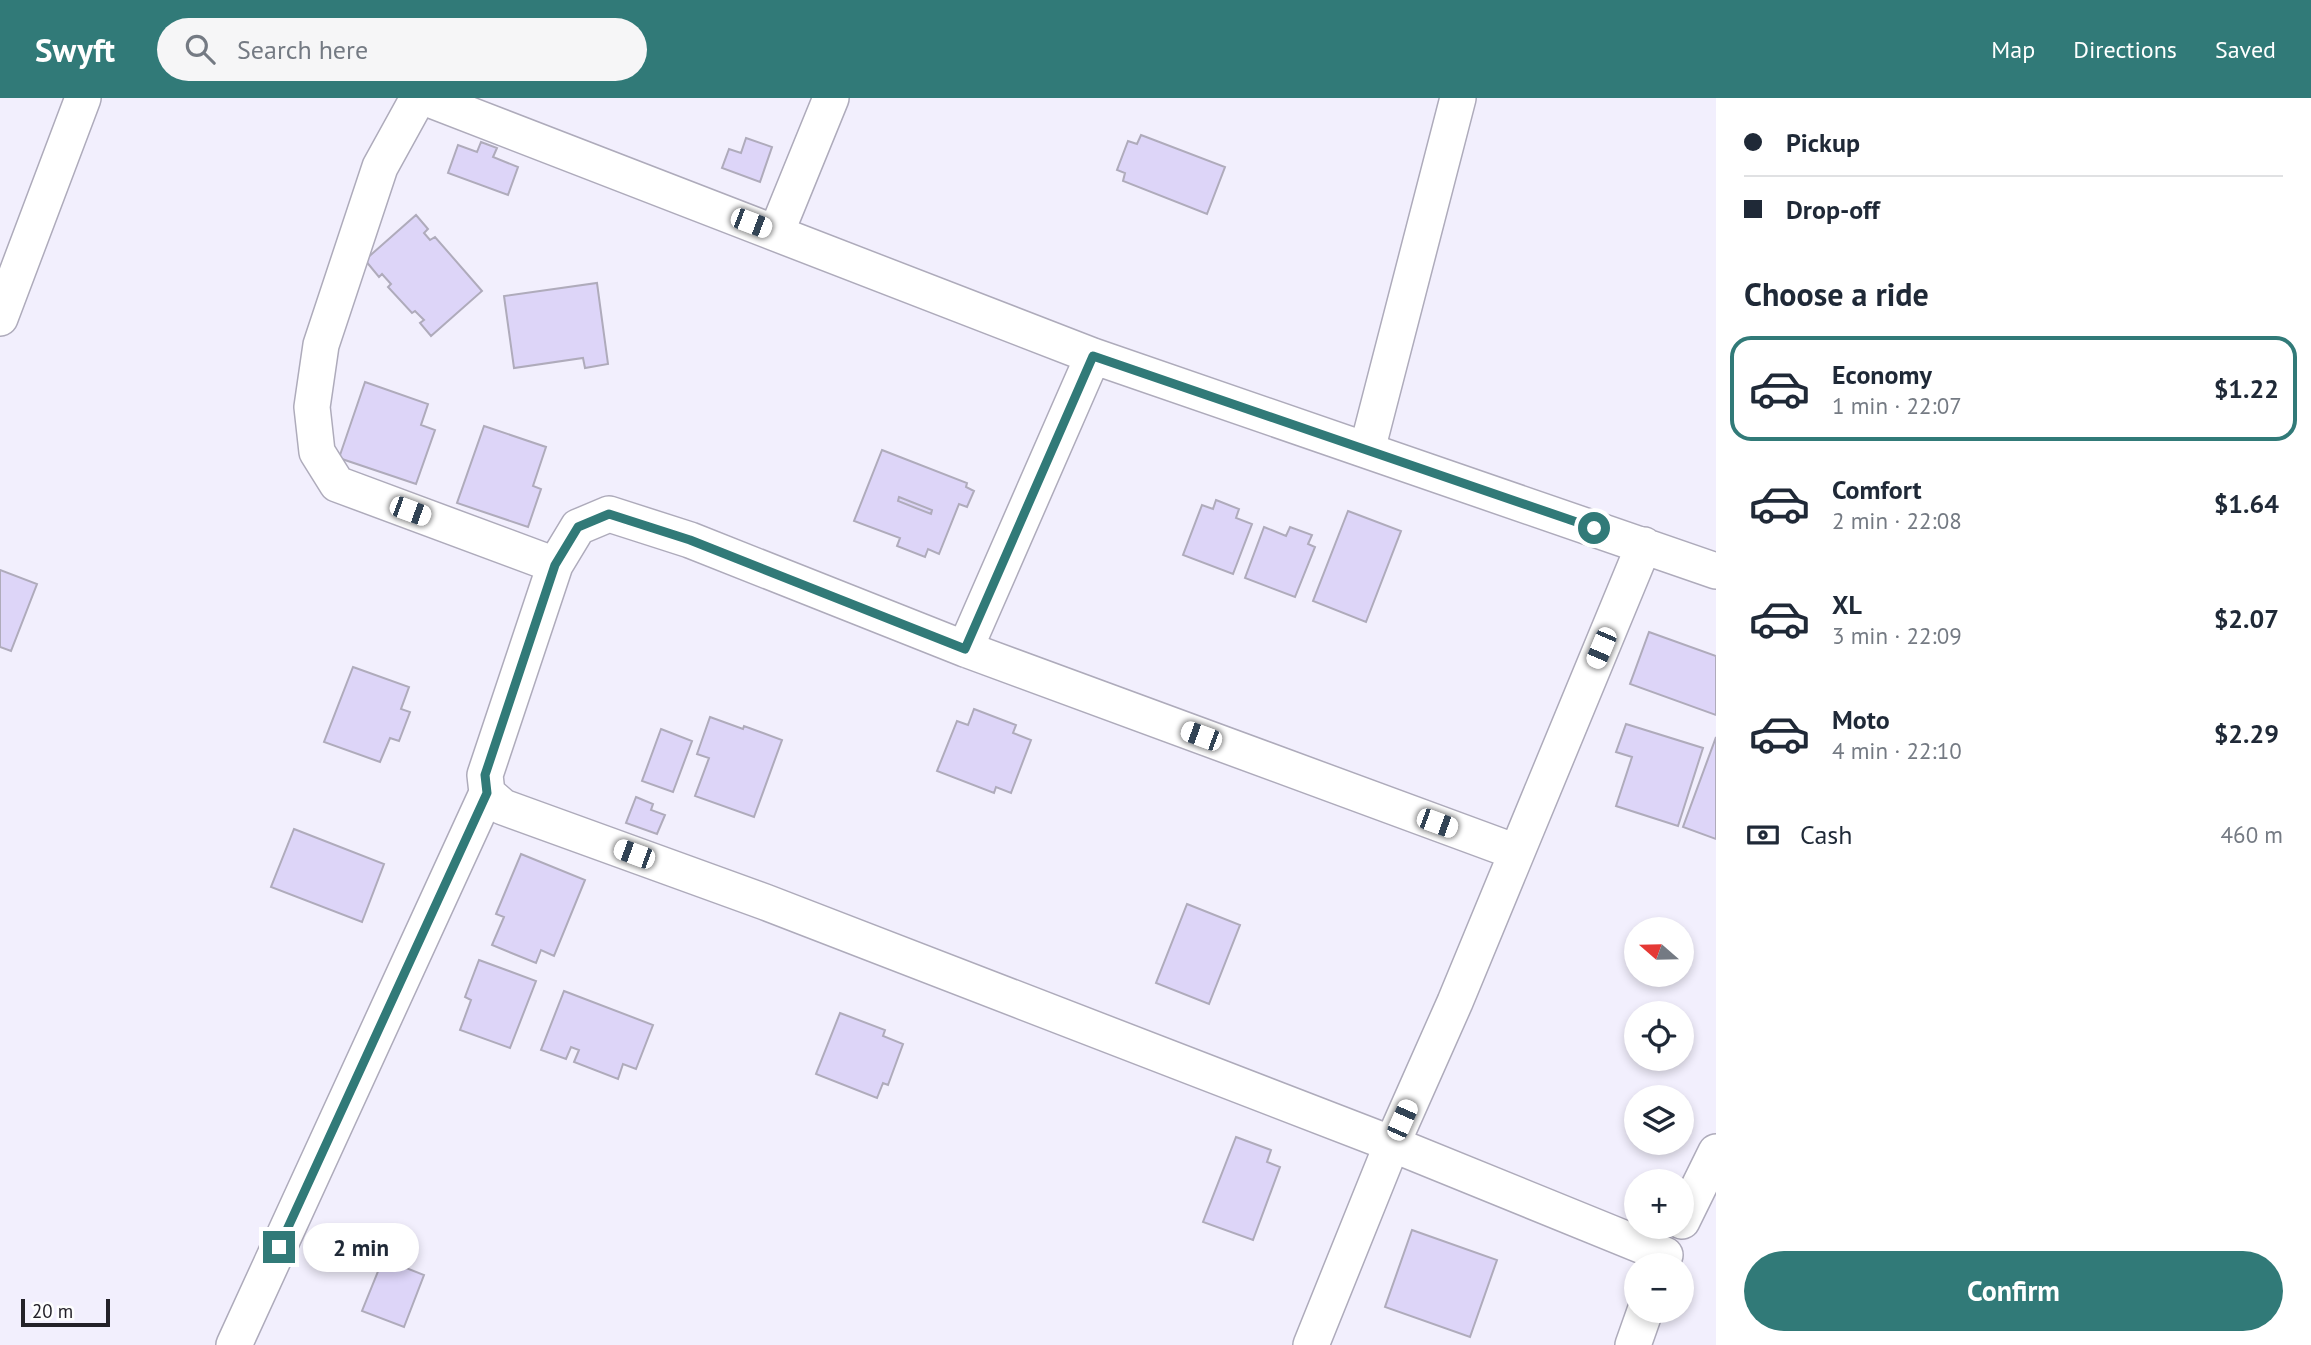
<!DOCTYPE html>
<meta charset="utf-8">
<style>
:root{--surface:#fff;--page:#f6f6f7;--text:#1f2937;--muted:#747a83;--line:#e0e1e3;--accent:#317a78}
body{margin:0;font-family:"PT Sans",sans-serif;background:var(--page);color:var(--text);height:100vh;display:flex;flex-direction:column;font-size:26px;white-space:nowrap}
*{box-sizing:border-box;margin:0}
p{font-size:23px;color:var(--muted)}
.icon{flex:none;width:38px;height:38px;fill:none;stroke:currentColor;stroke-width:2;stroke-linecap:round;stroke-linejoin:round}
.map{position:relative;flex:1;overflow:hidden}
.sheet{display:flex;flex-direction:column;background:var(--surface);width:595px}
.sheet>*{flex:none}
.guide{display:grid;align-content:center;height:154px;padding:0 28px;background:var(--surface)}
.needle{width:46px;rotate:290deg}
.fabs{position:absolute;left:1624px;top:819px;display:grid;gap:14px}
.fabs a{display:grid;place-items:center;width:70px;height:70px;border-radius:50%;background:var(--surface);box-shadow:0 4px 10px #0003;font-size:35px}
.scale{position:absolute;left:21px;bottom:18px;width:89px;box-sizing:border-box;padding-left:7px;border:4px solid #232128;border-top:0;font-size:19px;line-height:24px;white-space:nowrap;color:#232128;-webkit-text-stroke:5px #fefefe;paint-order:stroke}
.end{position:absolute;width:32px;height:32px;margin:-16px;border:9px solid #317a78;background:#fff;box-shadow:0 0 0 4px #fff}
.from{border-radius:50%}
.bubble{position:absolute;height:49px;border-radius:24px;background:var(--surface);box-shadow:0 4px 10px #0003;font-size:23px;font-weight:800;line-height:49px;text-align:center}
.car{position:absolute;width:21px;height:42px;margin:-21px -10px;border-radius:9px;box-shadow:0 0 5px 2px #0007;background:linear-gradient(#fff 24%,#345 0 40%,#fff 0 76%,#345 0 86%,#fff 0)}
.guide b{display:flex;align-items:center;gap:24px;height:66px;font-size:26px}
.guide b+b{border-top:2px solid var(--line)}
.guide i{width:18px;height:18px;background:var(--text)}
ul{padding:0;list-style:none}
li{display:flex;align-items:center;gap:21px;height:105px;margin:0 14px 10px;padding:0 14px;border:4px solid transparent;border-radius:21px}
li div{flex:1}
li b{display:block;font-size:26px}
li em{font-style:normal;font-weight:800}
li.on{border-color:var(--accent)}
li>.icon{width:63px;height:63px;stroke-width:1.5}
h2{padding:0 28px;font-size:32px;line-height:84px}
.pay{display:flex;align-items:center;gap:18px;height:77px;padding:0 28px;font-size:26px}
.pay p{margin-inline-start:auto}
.button{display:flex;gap:14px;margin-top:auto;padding:14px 28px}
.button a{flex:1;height:80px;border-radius:42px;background:var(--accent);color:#fff;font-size:28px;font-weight:800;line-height:80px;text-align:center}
header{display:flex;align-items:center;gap:42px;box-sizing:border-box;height:98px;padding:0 35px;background:var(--accent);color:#fff}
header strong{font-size:33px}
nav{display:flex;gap:38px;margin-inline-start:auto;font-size:24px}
.search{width:490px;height:63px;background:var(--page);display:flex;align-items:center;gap:18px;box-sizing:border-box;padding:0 24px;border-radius:38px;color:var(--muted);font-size:26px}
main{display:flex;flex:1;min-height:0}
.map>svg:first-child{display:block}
</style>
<header>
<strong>Swyft</strong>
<div class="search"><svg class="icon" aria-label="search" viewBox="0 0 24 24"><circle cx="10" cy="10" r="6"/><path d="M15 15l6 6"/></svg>Search here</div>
<nav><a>Map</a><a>Directions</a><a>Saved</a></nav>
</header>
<main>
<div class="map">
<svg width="1716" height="1247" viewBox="0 0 1716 1247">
<rect width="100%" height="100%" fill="#f2effd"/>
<!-- building -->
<path fill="#ddd5f8" stroke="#afabbb" stroke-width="2" fill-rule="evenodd" d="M 1141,37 L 1225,69 L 1207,116 L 1123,83 L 1125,75 L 1117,72 L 1128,43 L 1137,46 Z
M 746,40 L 772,49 L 760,84 L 722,70 L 729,51 L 741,55 Z
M 481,44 L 497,50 L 493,59 L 518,69 L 508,97 L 448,75 L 458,47 L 477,54 Z
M 416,117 L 428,131 L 424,135 L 430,142 L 435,139 L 482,193 L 431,238 L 420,225 L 424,222 L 415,213 L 412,215 L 388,189 L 391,186 L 382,176 L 379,179 L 365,162 Z
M 597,185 L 608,266 L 585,270 L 583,260 L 514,270 L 504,198 Z
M 365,284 L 428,306 L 421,327 L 435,332 L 416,386 L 339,360 Z
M 484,328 L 546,349 L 533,388 L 541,391 L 528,429 L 457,405 Z
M 882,352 L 967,385 L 966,389 L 974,393 L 967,409 L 959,406 L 939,456 L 928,451 L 925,459 L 897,448 L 900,440 L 854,423 ZM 899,399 L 932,412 L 931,416 L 898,403 Z
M 899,399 L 932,412 L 931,416 L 898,403 Z
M 1216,402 L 1239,411 L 1236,420 L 1252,426 L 1233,476 L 1183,457 L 1202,407 L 1213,411 Z
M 1348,413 L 1401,433 L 1366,524 L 1313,503 Z
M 1264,429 L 1286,438 L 1290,429 L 1312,437 L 1308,446 L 1315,449 L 1295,499 L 1245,480 Z
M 0,472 L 37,486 L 11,553 L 0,549 Z
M 1649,534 L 1716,558 L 1716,617 L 1630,586 Z
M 353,569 L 409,589 L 401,611 L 410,614 L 399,643 L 390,640 L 380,664 L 324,644 Z
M 974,611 L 1016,627 L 1013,635 L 1031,642 L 1011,695 L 996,689 L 994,695 L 937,673 L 957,623 L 968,627 Z
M 710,619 L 743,631 L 744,628 L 782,642 L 754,719 L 695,698 L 709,660 L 697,656 Z
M 1626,626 L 1703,650 L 1678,728 L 1616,708 L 1632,659 L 1616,654 Z
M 661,631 L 692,643 L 673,694 L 642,683 Z
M 1716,639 L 1716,741 L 1683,729 Z
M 636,699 L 653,706 L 651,712 L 665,717 L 657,736 L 626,725 Z
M 294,731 L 384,766 L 362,824 L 271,789 Z
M 521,756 L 585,782 L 554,858 L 541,852 L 536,865 L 492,847 L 504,819 L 496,816 Z
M 1187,806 L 1240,827 L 1209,906 L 1156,885 Z
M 479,862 L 536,883 L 510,950 L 460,932 L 471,902 L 465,899 Z
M 564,893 L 653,927 L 636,971 L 623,966 L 618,981 L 574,964 L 579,952 L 571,949 L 566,961 L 541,952 Z
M 840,915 L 885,932 L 883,938 L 903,946 L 888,987 L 883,985 L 877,1000 L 816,976 Z
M 1236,1039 L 1271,1052 L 1267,1064 L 1280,1069 L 1253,1142 L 1203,1124 Z
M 1412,1132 L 1497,1162 L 1470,1239 L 1385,1209 Z
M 383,1161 L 424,1177 L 404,1229 L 362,1213 Z"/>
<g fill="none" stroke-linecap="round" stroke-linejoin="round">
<!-- minor casing -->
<g stroke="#aeabbb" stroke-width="38">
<path id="minor" d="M 418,0 L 380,69 L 321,247 L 312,309 L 317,354 L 337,386 L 555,467
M 426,0 L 1093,258 L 1716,473
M 776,135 L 831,0
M 0,220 L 83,0
M 1367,352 L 1458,0
M 965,551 L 1093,258
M 1516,754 L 965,551 L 690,442 L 609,416 L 578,429 L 555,467 L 485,677 L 487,695 L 503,709 L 765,804 L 1392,1046 L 1665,1157
M 1682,1123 L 1716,1054
M 234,1247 L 487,695
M 1311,1247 L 1392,1046 L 1455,904 L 1644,447
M 1633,1247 L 1645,1213"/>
</g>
<!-- minor -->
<use href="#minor" stroke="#fff" stroke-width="35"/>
</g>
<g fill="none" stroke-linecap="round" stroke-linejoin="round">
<!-- route -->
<path stroke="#317a78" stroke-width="9" d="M 279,1149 L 487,695 L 485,677 L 555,467 L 578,429 L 609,416 L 690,442 L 965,551 L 1093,258 L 1594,430"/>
</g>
</svg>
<div class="fabs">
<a><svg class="needle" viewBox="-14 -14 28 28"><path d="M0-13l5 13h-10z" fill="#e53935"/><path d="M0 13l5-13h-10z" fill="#747a83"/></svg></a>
<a><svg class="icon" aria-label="locate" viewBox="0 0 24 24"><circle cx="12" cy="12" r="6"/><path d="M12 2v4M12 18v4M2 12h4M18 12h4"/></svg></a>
<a><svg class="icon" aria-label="layers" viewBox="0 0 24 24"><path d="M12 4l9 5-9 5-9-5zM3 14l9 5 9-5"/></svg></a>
<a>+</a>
<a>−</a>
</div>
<div class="scale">20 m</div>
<i class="end from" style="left:1594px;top:430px"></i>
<i class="end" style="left:279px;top:1149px"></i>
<div class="bubble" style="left:303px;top:1125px;width:116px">2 min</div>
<i class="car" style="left:751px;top:125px;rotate:111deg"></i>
<i class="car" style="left:410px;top:413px;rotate:110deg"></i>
<i class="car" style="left:1601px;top:550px;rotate:203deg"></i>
<i class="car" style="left:1201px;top:638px;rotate:290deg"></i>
<i class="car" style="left:1437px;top:725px;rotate:110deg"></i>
<i class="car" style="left:634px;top:756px;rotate:290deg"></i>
<i class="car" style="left:1402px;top:1022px;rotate:24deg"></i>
</div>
<section class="sheet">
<div class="guide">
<b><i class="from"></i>Pickup</b>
<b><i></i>Drop-off</b>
</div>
<h2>Choose a ride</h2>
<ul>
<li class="on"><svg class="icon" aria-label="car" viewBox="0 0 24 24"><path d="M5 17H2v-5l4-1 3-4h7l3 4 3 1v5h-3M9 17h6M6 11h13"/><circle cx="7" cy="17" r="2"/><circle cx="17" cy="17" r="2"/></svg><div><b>Economy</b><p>1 min · 22:07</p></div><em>$1.22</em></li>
<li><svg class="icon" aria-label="car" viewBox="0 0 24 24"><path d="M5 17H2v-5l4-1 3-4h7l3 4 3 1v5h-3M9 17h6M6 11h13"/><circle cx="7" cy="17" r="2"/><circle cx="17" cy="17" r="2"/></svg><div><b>Comfort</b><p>2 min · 22:08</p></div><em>$1.64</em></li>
<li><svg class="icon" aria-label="car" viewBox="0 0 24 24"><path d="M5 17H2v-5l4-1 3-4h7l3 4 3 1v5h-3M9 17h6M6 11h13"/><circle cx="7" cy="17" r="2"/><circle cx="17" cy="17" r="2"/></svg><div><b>XL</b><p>3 min · 22:09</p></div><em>$2.07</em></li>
<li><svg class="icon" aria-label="car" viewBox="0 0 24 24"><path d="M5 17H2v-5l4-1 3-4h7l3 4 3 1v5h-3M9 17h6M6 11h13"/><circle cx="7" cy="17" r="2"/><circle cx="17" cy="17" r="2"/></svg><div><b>Moto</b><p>4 min · 22:10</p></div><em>$2.29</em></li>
</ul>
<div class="pay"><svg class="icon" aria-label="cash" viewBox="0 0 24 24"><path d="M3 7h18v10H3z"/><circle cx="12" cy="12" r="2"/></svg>Cash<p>460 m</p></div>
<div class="button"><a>Confirm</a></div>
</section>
</main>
